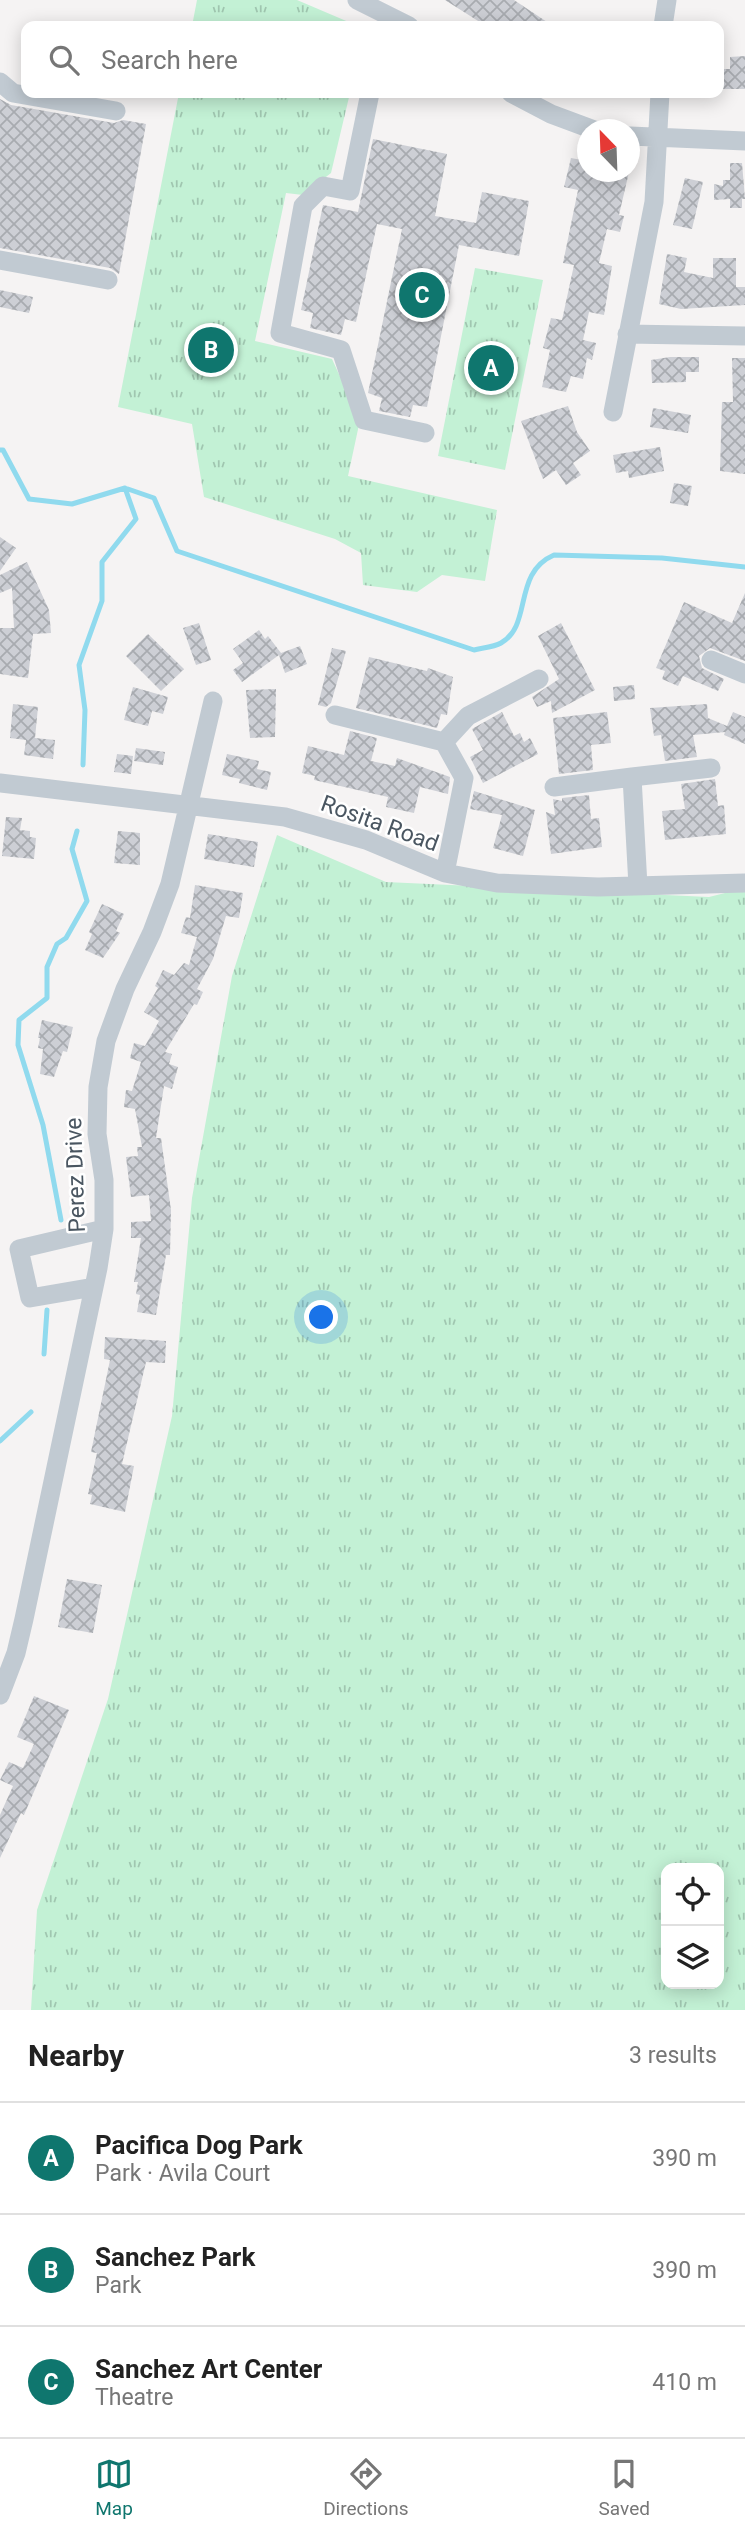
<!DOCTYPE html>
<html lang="en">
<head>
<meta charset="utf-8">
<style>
	:root { --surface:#fff; --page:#f2f2f2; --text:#222; --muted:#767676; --line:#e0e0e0; --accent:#0f766e }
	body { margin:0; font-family:Roboto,sans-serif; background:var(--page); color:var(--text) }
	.controls { position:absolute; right:21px; bottom:21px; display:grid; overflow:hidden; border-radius:14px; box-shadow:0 4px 18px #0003 }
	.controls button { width:63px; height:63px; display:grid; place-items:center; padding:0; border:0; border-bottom:2px solid var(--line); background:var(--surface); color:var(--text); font:35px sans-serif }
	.compass { position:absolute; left:577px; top:119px; width:63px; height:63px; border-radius:50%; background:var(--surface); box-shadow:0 4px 18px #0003; rotate:337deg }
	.you { position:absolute; left:322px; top:1318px; width:24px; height:24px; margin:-18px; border:5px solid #fff; border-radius:50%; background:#1a73e8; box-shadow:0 0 0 10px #1a73e833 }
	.badge { display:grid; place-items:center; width:46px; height:46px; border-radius:50%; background:var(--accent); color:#fff; font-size:23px; font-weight:700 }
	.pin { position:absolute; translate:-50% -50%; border:4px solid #fff; box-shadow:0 2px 7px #0006 }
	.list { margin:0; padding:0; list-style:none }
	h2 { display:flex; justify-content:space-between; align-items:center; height:91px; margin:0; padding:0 28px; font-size:30px }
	h2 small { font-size:23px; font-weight:400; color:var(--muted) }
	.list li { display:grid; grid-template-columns:46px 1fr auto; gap:21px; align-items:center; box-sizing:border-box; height:112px; padding:0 28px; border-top:2px solid var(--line) }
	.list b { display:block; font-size:26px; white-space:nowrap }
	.list p { margin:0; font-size:23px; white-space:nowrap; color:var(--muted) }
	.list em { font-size:23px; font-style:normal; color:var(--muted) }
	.icon { flex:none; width:38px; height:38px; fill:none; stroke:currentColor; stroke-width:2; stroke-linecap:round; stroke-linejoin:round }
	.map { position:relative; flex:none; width:745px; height:2010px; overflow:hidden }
	.search { position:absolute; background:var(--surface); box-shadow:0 4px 18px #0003; left:21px; right:21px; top:21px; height:77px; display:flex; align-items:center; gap:18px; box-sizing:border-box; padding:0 24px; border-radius:14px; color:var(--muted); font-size:26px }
	.sheet { height:427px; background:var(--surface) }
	nav { display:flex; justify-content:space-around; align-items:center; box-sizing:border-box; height:98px; border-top:2px solid var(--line); background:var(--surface); font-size:19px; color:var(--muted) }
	nav a { display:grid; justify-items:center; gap:4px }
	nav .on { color:var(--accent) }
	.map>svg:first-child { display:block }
</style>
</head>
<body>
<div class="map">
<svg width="745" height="2010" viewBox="0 0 745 2010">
	<defs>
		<pattern id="grass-tufts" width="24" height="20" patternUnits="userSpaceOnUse" patternTransform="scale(1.75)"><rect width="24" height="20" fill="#c3f1d5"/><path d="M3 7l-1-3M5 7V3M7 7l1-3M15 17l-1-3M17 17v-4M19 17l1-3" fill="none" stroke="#a0c6b0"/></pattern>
		<pattern id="building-cross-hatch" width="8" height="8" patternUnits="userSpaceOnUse" patternTransform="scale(1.75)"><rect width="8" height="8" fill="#cdcfd5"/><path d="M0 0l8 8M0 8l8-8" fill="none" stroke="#a8abb0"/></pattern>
	</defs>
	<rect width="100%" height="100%" fill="#f5f3f3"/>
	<path fill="url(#grass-tufts)" fill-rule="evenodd" d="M197,0h100l61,26h-166z
		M179,93h171l-19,80 -28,22 -17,-2 -31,148 77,18 28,61 -12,56 149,34 -12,71 -43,-6 -25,17 -54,-7 -2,-32 -26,-14 -131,-42 -12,-73 -74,-17z
		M475,268l68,12 -38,190 -67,-14z
		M277,835l109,47 323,15 36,-9v1122h-714l6,-100 71,-211 64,-283 20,-218 40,-222zM666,1868h53v116h-53z"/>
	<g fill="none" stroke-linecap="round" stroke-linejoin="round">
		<path stroke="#90daee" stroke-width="5" d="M0,450h3l26,49 43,5 53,-16
			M125,488l29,10 23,53 297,99c8,-2 20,-3 27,-7 32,-18 11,-70 53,-88l108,3 83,9
			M83,765l2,-55 -6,-45 23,-64v-39l34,-43 -11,-31
			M61,1220l-18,-95 -25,-80 1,-25 28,-22v-31l10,-23 9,-6 21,-37 -15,-52 5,-18
			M44,1354l3,-44
			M0,1441l31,-29"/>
	</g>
	<path fill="url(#building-cross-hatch)" d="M445,0h69l39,26h-45l-8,-5 -3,5h-11z
		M745,56v33h-26v-20h11v-12z
		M0,99l11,6 103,18 9,-3 23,4 -27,150 -9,-6 -110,-20z
		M373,139l74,15 -12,62 41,7 6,-31 47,9 -10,55 -60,-11 -32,162 -14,-2 -3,12 -31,-6 3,-13 -14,-5 34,-164 -25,-5 -21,98 -11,-3 -4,16 -31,-7 3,-15 -12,-3 22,-105 35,7z
		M571,158l16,3v11h42l-10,43 5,1 -4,16 -13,-3 -8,34 13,3 -8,49 -15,-3 -6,28 13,3 -4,17 -5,-2 -4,21 -12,-3 -5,16 -24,-5 8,-37 -7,-2 8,-30 11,2 12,-55 -11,-2 15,-73 -14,-3z
		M730,163h12l3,36h-3v9h-12v-9l-16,1v-16l9,2v-6h7z
		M685,178l18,4 -11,47 -19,-4z
		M667,254l20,4 -3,14 29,6v-20h23v29h9v18l-64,4 -22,-5z
		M0,290l33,7 -4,16 -29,-6z
		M670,357h29v15h-13v10l-34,1 -1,-23z
		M732,358h13v116l-25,-3 2,-69h11z
		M568,406l9,26 13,19 -17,12 8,12 -15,10 -10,-15 -13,9 -22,-58z
		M653,408l38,7 -3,18 -38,-6z
		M660,447l4,24 -35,7 -1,-7 -12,2 -3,-18z
		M674,483l18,3 -4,20 -18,-3z
		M0,537l16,11 -16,23z
		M27,562l22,48 2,23 -18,1 -5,44 -28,-4v-46h14l-2,-40 -12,5v-18z
		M745,593v68l-35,-13 -11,8 3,12 22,11 -6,12 -35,-15 -5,10 -16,-7 3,-8 -9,-3 28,-66 48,21z
		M199,623l12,37 -15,5 -13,-37z
		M561,623l34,67 -43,23 -1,-12 -14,6 -5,-10 27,-18 -21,-43z
		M259,630l6,9 3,-3 13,17 19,-7 7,18 -22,9 -6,-18 -37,27 -9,-12 10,-7 -10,-14z
		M148,634l36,35 -23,22 -35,-35z
		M332,648l14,3 -15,52 -5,4 -8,-2z
		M369,657l58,14 1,-3 25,9 -6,38 -6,-1 -4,14 -81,-20z
		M634,685l1,14 -21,2 -1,-14z
		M133,687l35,10 -5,17 -11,-3 -4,15 -24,-6z
		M276,689l-1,48 -25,1 -4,-48z
		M13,704l25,3 -3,31 20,2 -2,19 -29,-4 2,-15 -16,-2z
		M707,704l1,14 19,8 6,-14 12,5v27l-21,-9 1,-3 -32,3 4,22 -32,4 -4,-26 -7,1 -4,-28z
		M502,712l12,24 6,-3 4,9 6,-4 8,16 -55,29 -13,-26 13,-7 -11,-21z
		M607,712l4,31 -20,2 2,25 -34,4 -6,-56z
		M350,731l27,7 -6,23 24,5 2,-8 53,19 -2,17 -28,-7 -6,26 -28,-6 2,-10 -74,-17 1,-4 -13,-3 6,-27 36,9z
		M136,748l29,4 -2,13 -29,-4z
		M117,754l16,2 -2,18 -17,-2z
		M227,754l32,7 -2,8 14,3 -4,18 -28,-7 1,-4 -18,-4z
		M715,779l3,27 6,-1 2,29 -61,6 -3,-29 23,-2 -4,-25z
		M474,791l61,19 -12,46 -30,-8 9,-33 -32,-6z
		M589,795l2,24 8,-1 3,29 -51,7 -5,-42 9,3 -2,-16 9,2v-3z
		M6,817l16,1 -2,12 10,1v6l6,1 -2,21 -32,-3z
		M118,831l22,2v32l-26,-2z
		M208,834l50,8 -4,25 -50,-8z
		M195,885l48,8 -4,25 -13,-2 -13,43 -16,30 6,3 -6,13 -3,-1 -29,48 7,2 -3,10 9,3 -6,22 -8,-3 -8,52h5l10,72 -1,45h-4l-10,60 -19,-3 3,-17 -4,-1 2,-12h-4l7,-44h-10v-16l20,-1 -2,-26 -18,2 -5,-40 12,-1 -1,-9h5l-7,-38 -11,-2 2,-17 6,1 9,-29 -11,-4 4,-15 11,3 14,-25 -15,-9 14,-24 -3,-2 8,-16 11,5 10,-12 5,2 8,-28 -16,-4 5,-16 4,1z
		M102,904l22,10 -8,17 4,2 -17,25 -18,-8 7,-16 -3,-2z
		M42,1020l31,7 -6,25 -4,-1 -9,26 -14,-3 3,-25 -5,-1 2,-10h-2z
		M105,1337l61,4 -1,22 -19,-1 -24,102 12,2 -9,46 -35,-8 2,-9 -4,-1 9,-41 -6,-1 19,-92 -6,-1z
		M67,1579l35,6 -9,48 -35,-6z
		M34,1696l35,14 -45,105 -3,-2 -21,45v-43l13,-29 -13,-6 9,-18 14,6 11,-24 -17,-7z"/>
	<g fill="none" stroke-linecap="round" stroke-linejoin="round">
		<path stroke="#c1cad2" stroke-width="19" d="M357,0l52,26
			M663,26l4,-26
			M0,82l13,11 103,18
			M370,93l-20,98 -27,-5 -20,20 -23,127 61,17 23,70 61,13
			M511,93l40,21 43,16
			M630,136l115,5
			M0,260l108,20
			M627,334l118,2
			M613,412l41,-210 6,-109
			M711,660l34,14
			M335,715l109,27 20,36 -19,95
			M444,742l24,-26 71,-37
			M632,777l79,-9
			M0,783l285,34 81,23 79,33 52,10 101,4 147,-4
			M554,787l78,-10 6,109
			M94,1287l-64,11 -11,-49 85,-20
			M0,1695l16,-42 8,-34 74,-351 6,-39v-49l-7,-46 1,-47 8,-46 19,-52 27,-57 18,-48 43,-183"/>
	</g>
	<g text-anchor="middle" stroke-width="5" stroke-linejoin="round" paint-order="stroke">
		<g font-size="23" fill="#4a5661" stroke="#fff">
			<text transform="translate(380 823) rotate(20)" y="8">Rosita Road</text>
			<text transform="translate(75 1175) rotate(-92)" y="8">Perez Drive</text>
		</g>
	</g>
</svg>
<div class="controls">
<button><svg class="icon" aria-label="locate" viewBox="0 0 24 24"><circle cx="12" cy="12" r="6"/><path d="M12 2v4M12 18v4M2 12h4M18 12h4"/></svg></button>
<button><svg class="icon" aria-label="layers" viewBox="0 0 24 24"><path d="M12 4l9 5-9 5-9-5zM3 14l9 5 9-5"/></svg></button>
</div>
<svg class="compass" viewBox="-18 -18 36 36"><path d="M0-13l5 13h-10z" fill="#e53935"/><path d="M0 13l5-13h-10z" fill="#767676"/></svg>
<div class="you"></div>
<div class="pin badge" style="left:491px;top:368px">A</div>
<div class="pin badge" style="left:211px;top:350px">B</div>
<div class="pin badge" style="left:422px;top:295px">C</div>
<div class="search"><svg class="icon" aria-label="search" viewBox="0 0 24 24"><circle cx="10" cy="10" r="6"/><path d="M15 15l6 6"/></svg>Search here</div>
</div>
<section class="sheet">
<h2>Nearby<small>3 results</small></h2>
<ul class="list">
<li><span class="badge">A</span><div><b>Pacifica Dog Park</b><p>Park · Avila Court</p></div><em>390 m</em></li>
<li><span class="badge">B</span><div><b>Sanchez Park</b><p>Park</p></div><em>390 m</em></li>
<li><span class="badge">C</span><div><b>Sanchez Art Center</b><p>Theatre</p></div><em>410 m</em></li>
</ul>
</section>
<nav>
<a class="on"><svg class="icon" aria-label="map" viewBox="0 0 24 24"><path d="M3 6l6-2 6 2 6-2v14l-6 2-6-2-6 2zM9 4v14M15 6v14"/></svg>Map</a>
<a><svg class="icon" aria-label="directions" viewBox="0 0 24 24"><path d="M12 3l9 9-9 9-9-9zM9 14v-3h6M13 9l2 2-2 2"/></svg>Directions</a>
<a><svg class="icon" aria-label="saved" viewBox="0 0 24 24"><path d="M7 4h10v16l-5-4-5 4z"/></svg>Saved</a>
</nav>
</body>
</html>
